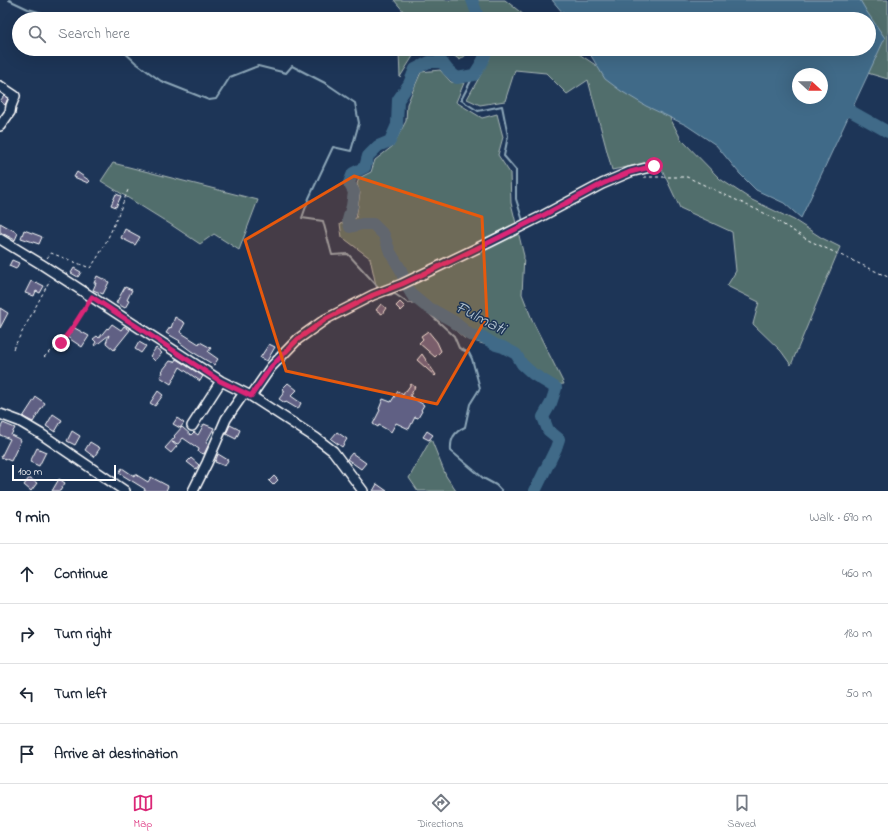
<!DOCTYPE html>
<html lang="en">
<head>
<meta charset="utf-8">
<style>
	:root { --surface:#fff; --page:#f6f6f7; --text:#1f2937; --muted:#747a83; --line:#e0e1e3; --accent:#db2777 }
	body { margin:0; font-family:"Indie Flower",sans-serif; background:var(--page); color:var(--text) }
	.compass { position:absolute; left:792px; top:68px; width:36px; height:36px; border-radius:50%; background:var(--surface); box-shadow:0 4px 16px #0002; rotate:111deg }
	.scale { position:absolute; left:12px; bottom:10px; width:104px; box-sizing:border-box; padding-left:4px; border:2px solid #fff; border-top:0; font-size:11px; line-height:14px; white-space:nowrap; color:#fff; -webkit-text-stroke:3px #1d3557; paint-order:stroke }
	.stop { position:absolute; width:12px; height:12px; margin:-9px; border:3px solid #db2777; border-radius:50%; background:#fff }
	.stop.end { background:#db2777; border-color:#fff; box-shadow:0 1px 4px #0008 }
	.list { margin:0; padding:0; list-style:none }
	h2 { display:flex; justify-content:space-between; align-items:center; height:52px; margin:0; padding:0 16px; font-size:17px }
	h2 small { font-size:13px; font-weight:400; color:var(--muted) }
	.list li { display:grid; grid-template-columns:26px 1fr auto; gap:12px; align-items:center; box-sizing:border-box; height:60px; padding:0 16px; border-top:1px solid var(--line) }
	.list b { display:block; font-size:15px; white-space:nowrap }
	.list em { font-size:13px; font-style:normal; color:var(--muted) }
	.icon { flex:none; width:22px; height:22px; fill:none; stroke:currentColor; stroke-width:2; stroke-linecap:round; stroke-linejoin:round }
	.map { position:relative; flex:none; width:888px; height:491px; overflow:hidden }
	.search { position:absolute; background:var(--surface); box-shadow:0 4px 16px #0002; left:12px; right:12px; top:12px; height:44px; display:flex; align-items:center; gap:10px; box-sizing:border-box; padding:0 14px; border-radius:22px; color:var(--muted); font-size:15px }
	.sheet { height:292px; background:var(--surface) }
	nav { display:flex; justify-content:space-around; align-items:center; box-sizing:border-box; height:56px; border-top:1px solid var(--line); background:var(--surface); font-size:11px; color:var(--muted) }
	nav a { display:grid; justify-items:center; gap:2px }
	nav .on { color:var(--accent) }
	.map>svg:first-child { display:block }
</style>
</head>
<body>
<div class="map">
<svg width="888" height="491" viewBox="0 0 888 491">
	<rect width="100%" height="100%" fill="#1d3557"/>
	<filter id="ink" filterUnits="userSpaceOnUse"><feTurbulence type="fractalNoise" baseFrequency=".025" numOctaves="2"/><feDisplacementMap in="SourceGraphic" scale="8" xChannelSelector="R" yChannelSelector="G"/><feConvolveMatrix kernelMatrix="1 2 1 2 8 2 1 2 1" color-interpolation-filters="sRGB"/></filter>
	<g filter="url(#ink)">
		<path fill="#516e6c" stroke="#a8b6b6" d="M394,0h111l24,19h-119z
			M755,0h133v79l-24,-7 5,-23v-30z
			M401,49h72l-13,11 -14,-10 -31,3 -15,24 -1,-24z
			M492,49h82l5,5 42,28 47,32 13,25 39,40 32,21 42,20 28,18 18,9 -49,118 -10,-14 -28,-27 6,-22 -32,-16 9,-15 -4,-39 -52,-24 -22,-47 -46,9 -24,-90 -21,14 -21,-21 -31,-3 -10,31 -25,4 -13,-6 22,-39z
			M440,70l11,12 13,1 -8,19 26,16 15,-4 6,23 -5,18 12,18 1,30 13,53 -2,38 11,28 31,62 -13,1 -18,-11 -11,-10 -6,-10 -52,-16 -51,-46 -4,-10 -32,8 -7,-32 -28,-21 -2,-13 16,-6 4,-25 -3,-9 2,-6 12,-6 4,-12 18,-14 13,-25 1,-17 14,-32z
			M113,163l145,37 -19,50 -25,-16 -14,10 -30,-20 -69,-43z
			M431,439l15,37 10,15h-38l-9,-13z"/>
		<path fill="#406b88" stroke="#8ca6b8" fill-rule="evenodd" d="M552,0h308l7,12 18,26 -84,180 -17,-15 -28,-13 -16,-16 -24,-29 -30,-20 -40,-19 -25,-15 -16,-12 -18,-30h282v-30h-301zM798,74h24v24h-24z"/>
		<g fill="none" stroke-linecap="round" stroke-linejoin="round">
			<path stroke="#8ca6b8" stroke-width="2" d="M9,0l19,9 18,5 9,5
				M121,49l15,14 25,18 48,19 7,-1 14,-22 28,-11 28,7 6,-7 35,18 28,19 4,20 -8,28 -18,-4 -24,51 -7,20 21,3 9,34 16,-1 32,35
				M474,75l-13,25 17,11 24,-5 6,30 -4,20 12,14v29l7,22
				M385,293l3,2 7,-1 13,9 13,-1 9,12 24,22 5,12 10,5 3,6 8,29 -10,16 -5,23c-11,5 -15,12 -14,24l32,27 13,7 6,6"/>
			<path stroke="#406b88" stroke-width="12" d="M472,0l7,19
				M486,49c0,10 -7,18 -12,26l-17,3 -9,-8 -6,-8h-13l-14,7 -6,15 -11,16 -1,25 -7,16 -12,5 -10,10 -3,11 -12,6 -4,10 5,9 -2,14 -4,14 2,7 12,-3h11l11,11 6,17 11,18 4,13 7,12 12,10 29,16 17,14 13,2 13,8 7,2 13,7 6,10 11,10 23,14 -5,15 -8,14 5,13 11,9 -3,9 -21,43
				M822,95l66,37"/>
		</g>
		<path fill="#606184" stroke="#fff" d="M4,96l4,2 -3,7 -5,-4z
			M77,172l13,9 -2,2 -14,-6z
			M116,194l5,2 -5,11 -5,-2z
			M0,223l18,10 -3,7 -15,-8z
			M125,229l15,8 -5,8 -14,-7z
			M24,230l16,6 2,1 -3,7 -18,-6z
			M12,260l7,3 -3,6 -7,-3z
			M74,268l7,4 -3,5 -7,-4z
			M97,276l12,6 -6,12 -10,-4 3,-7h-2z
			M31,281l4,2 1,-1 8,4 -4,7 -4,-2 -2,5 -9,-3z
			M125,287l7,3 -5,10 2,1 -4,7 -9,-5z
			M400,302l5,5 -4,4 -5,-5z
			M381,304l5,4 -4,6 -6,-4z
			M0,308l8,5 -8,15z
			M175,317l10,6 -5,9 19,12 1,-2 11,6 -3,4 10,7 -4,6 -23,-14 -12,-9 1,-1 -14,-8 4,-6 1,1z
			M112,324l9,6 3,-4 6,4 -16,20 -8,-7 3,-8 -14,11 -1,-1 2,-3 -3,-3 4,-3 2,2 8,-10 1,1z
			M73,327l16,9 -7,11 -15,-10z
			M428,331l9,11 4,9 -6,6 -16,-14 4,-4 -2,-3z
			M139,342l7,4 -5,7 -6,-4z
			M269,344l6,3 -8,14 -7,-3z
			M156,348l6,5 -7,8 -5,-5z
			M422,354l14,21 -1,1 -18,-16z
			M176,359l27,17 -3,5 -20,-14 -9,17 -11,-7 3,-5 -1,-1 8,-10 4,1z
			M288,383l9,7 -6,6 10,7 -3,6 -12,-7 -1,1 -6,-4 6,-8 -3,-2z
			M411,384l4,3 -5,9 14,9 -3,5 1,1 -4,7 -3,-1 -6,12 -13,-6 -5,9 -12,-7 -1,2 -5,-3 7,-14 -1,-1 4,-10 8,3 7,-11 5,4 2,-4h1z
			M158,391l5,4 -8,11 -5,-3z
			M36,397l9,6 -12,19 -10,-5z
			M53,414l9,6 -7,12 -9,-6z
			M177,418l7,5 -4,5 -7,-4z
			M3,423l12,5 -4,7 10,5 -10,21 -10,-4 9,-18 -10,-4v-6z
			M204,424l10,4 -8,15 3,1 -5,10 -6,-2 1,-3 -16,-11 -5,6 -6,-2 5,4 -6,7 -6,-5 10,-11 -1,-1 8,-9 9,8 3,-3 4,3z
			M230,425l10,5 -4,9 -10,-5z
			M72,431l8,5 -5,9 -8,-4z
			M427,431l6,4 -4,5 -6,-3z
			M337,432l10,7 -5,8 -11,-8z
			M90,442l10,6 -6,9 -9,-7z
			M37,448l9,4 -7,14 -9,-4z
			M352,453l14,10 -5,6 -14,-10z
			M218,454l10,6 -3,6 -10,-4z
			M191,458l8,7 -3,4 -9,-7z
			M122,468l12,8 1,-2 13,8 3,-5 17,9 -2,5h-22l1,-2 -26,-16z
			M274,476l4,4 -5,5 -4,-4z
			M29,478l8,5 -6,8 -7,-6z
			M59,479l6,4 -5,8h-8z
			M377,484l10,7h-14z"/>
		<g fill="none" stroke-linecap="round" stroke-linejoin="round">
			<g stroke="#fff" stroke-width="12">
				<path id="minor" d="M0,86l15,10 -4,10 -1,6 -10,14
					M0,239l41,25 180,117 30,15 65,42 17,13 30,40
					M251,396l20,-29 27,-28 28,-20 47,-24 29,-11 88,-42 52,-26 60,-32 28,-12 24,-6
					M0,414l19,7 22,13 84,57
					M192,426l29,-45
					M193,491l14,-28 19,-44 18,-26"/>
			</g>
			<path stroke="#fff" stroke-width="1" stroke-dasharray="3 3" stroke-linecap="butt" d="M644,177h43l79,37 42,26 80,37
				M47,258l4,-5 39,15c16,-20 28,-53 38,-78
				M13,349l37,-69
				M44,357l17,-14 12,-16 14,-23"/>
			<use href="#minor" stroke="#1d3557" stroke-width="9"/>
		</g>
	</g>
	<g fill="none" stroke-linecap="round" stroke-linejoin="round" filter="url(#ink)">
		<path stroke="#db2777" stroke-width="5" d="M61,343l12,-16 19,-30 128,84 31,15 20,-29 27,-28 28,-20 47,-24 29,-11 32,-15 56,-27 52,-26 60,-32 28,-12 24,-6"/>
	</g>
	<path fill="#e8590c" fill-opacity="0.2" stroke="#e8590c" stroke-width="3" stroke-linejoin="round" d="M354,176l128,41 5,100 -50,87 -151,-33 -41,-131z"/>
	<g text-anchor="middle" stroke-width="3" stroke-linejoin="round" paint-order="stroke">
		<g font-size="17" font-style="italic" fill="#b3c4cf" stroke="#1d3557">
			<text transform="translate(481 317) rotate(27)" y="6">Fulmati</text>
		</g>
	</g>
</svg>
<svg class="compass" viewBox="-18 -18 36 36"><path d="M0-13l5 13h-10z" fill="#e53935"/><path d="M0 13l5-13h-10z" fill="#747a83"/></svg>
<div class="scale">100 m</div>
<div class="stop" style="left:654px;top:166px"></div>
<div class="stop end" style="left:61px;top:343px"></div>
<div class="search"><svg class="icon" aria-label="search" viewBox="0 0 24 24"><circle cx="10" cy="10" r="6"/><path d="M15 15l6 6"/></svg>Search here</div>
</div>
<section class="sheet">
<h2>9 min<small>Walk · 690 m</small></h2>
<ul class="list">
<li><svg class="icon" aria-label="ahead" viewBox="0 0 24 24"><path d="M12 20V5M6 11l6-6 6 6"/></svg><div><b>Continue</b></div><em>460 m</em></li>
<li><svg class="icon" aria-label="right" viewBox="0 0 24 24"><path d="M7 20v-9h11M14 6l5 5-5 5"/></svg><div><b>Turn right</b></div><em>180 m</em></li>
<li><svg class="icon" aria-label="left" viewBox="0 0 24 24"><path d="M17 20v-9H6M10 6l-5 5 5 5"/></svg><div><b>Turn left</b></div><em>50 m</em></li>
<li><svg class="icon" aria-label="arrive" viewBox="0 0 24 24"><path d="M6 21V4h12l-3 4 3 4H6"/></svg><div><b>Arrive at destination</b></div></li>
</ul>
</section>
<nav>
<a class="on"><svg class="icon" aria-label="map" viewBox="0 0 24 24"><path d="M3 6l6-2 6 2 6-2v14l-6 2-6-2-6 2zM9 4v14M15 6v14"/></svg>Map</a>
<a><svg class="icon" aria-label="directions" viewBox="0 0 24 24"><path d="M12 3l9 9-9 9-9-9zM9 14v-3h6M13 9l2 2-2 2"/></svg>Directions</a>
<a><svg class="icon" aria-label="saved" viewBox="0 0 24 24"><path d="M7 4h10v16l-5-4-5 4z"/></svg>Saved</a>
</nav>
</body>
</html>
